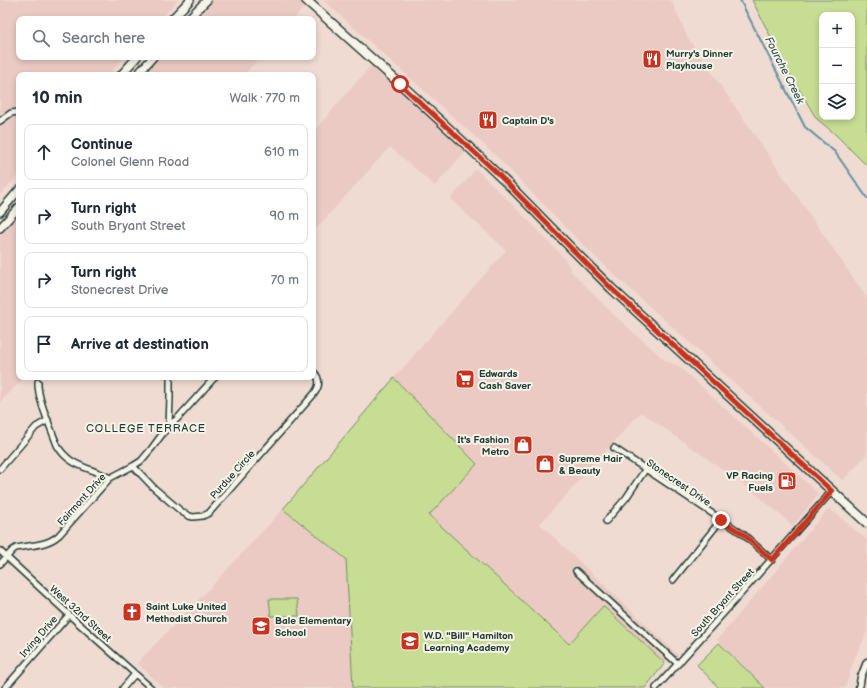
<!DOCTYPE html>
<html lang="en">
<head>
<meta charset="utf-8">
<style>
	:root { --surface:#fff; --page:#f2f2f3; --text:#1f2937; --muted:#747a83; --line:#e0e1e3 }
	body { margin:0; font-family:"Balsamiq Sans",sans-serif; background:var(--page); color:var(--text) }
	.controls { position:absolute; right:12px; top:12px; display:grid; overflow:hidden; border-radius:8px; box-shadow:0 2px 6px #0003 }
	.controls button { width:36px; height:36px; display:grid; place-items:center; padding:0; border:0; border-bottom:1px solid var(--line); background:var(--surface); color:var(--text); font:20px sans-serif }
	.stop { position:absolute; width:12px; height:12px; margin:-9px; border:3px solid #c8321e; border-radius:50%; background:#fff }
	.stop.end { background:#c8321e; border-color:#fff; box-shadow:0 1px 4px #0008 }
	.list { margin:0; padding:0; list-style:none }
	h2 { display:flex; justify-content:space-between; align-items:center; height:52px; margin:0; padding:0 16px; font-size:17px }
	h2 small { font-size:13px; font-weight:400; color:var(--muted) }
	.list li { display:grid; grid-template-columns:26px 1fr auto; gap:12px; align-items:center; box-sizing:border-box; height:56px; margin:0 8px 8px; padding:0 8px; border:1px solid var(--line); border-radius:8px }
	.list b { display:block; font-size:15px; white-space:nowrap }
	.list p { margin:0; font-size:13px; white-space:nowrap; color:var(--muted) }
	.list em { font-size:13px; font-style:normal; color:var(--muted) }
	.icon { flex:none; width:22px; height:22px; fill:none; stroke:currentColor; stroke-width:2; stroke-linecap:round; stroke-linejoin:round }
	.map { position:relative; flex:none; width:867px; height:688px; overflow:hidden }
	.search { position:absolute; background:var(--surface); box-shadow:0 2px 6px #0003; left:16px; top:16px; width:300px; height:44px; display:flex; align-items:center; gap:10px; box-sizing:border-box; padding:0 14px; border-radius:8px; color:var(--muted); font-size:15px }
	.panel { position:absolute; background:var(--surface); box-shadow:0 2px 6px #0003; left:16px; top:72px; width:300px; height:308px; border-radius:8px }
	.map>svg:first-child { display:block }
</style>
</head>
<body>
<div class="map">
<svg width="867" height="688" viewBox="0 0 867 688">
	<rect width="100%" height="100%" fill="#f0dbd3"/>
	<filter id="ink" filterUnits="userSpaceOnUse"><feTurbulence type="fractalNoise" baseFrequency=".025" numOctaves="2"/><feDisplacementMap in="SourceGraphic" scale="8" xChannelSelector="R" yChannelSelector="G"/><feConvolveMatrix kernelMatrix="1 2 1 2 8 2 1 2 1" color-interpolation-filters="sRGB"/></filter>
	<g filter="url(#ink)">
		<path fill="#ebcac4" d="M0,0h178l-18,19h-141v38h106l-17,18h-89v99l-19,21z
			M207,0h99l2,2 -14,17h-105z
			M323,0h348l17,38 179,260v156l-24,27 -224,-202 -39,-37 -86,-88 -41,-37 -5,-4 -20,-19z
			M153,57h107l-16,18h-107z
			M375,61l94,86 -34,39 -45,-39 -77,85v-100z
			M476,169l55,54 34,36 7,13 41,42 53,47 13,5 140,128 -26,32 -44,-38 -108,-76 -101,112 138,131 -13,8 -62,-57 -34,38 -141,-129 49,-51 -83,-86 112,-128 -56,-51z
			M19,207v170h6l-25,25v-174z
			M829,508l38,32v93l-12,24 -10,31h-80l-48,-48z
			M283,509l63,50 130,129h-312l-27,-25 72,-74z"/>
		<path fill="#c6dd93" stroke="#728d64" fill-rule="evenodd" d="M752,0h115v166l-31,-31 -20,-17 -30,-51zM822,15h30v102h-30z
			M394,378l83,86 -48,51 140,129 34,-38 62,57 -20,25h-292l-7,-129 -63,-50z
			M269,599h28l2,17h-28z
			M719,643l46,45h-46l-22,-23z"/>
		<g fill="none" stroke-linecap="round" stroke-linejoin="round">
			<path stroke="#6190a2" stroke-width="2" d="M740,0l65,127 30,25 32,46"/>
			<g stroke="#1f3d34" stroke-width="8">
				<path id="minor" d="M0,121l11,-8 8,-1
					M38,382c-1,16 13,46 19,63 12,22 33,22 53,33
					M169,425l1,-27v-21
					M614,448l129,86 29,26
					M133,466l21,22 28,24 7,4 4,1 10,-1 6,-3 105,-119c6,-8 7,-15 -1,-23
					M0,469l36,-42 12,-7
					M606,521l20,-23 19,-28
					M0,551l77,71 74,66
					M0,564l13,-14 3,-2c15,-3 31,-2 43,-13l51,-57 23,-12 8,-5 11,-13 17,-23 8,-6 38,-42
					M576,571l102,93
					M673,580l48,-60
					M5,688l64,-73
					M123,688l12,-14
					M656,688l81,-90 95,-107"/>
			</g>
			<g stroke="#1f3d34" stroke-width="9">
				<path id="tertiary" d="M859,688l2,-11 6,-15"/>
			</g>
			<g stroke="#1f3d34" stroke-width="10">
				<path id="secondary" d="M172,19l18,-19
					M188,19l19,-19
					M121,75l16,-18
					M137,75l16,-18
					M0,212l19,-22
					M0,228l19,-21"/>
			</g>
			<g stroke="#1f3d34" stroke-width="11">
				<path id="primary" d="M306,0l102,91 66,61 37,35 62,63 38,38 256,235"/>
			</g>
			<use href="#minor" stroke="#f7f3e8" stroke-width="5"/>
			<use href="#tertiary" stroke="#f7f3e8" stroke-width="6"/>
			<use href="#secondary" stroke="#f7f3e8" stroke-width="7"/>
			<use href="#primary" stroke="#f7f3e8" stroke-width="8"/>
		</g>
	</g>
	<g fill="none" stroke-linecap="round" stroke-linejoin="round" filter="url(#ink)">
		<path stroke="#c8321e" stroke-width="5" d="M400,84l96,88 77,78 38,38 221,203 -60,69 -29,-26 -22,-14"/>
	</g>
	<defs>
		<g id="restaurant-square" transform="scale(1)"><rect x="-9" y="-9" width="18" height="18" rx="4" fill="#c8321e" stroke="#f7f3e8"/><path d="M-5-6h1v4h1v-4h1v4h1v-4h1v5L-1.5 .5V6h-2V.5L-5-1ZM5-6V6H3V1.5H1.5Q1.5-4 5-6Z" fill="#fff"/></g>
		<g id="supermarket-square" transform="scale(1)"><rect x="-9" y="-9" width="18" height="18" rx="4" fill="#c8321e" stroke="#f7f3e8"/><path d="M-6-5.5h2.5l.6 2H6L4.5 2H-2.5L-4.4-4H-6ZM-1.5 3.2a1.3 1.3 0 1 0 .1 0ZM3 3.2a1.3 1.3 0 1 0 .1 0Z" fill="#fff"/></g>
		<g id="shop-square" transform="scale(1)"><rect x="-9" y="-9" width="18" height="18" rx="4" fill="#c8321e" stroke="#f7f3e8"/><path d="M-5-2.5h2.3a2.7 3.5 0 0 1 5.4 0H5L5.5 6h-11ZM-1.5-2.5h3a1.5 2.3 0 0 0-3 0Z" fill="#fff"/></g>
		<g id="fuel-square" transform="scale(1)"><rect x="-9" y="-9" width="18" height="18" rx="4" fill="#c8321e" stroke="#f7f3e8"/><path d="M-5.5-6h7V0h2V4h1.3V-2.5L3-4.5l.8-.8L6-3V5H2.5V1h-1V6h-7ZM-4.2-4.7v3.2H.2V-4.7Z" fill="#fff"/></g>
		<g id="church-square" transform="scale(1)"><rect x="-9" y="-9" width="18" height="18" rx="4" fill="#c8321e" stroke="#f7f3e8"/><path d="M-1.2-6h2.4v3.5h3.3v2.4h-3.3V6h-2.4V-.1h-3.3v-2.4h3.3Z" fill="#fff"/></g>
		<g id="school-square" transform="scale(1)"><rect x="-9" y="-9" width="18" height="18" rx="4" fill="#c8321e" stroke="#f7f3e8"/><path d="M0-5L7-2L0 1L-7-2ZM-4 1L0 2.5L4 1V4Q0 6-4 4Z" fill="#fff"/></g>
	</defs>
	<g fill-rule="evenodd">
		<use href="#restaurant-square" x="652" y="59"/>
		<use href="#restaurant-square" x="488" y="120"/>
		<use href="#supermarket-square" x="465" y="379"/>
		<use href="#shop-square" x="523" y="445"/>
		<use href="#shop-square" x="545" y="464"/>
		<use href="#fuel-square" x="787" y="481"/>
		<use href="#church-square" x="132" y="612"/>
		<use href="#school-square" x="261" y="626"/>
		<use href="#school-square" x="410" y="641"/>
	</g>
	<g text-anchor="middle" stroke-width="4" stroke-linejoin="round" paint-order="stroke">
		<g font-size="10" font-weight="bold" fill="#1f3d34" stroke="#f7f3e8" text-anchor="start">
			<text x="666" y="57">Murry's Dinner<tspan x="666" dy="12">Playhouse</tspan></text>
			<text x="502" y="124">Captain D's</text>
			<text x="479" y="377">Edwards<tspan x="479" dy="12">Cash Saver</tspan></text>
			<text x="509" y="443" text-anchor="end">It's Fashion<tspan x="509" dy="12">Metro</tspan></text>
			<text x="559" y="462">Supreme Hair<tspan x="559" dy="12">&amp; Beauty</tspan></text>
			<text x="773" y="479" text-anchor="end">VP Racing<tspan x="773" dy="12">Fuels</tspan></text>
			<text x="146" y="610">Saint Luke United<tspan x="146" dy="12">Methodist Church</tspan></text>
			<text x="275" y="624">Bale Elementary<tspan x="275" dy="12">School</tspan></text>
			<text x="424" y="639">W.D. "Bill" Hamilton<tspan x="424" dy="12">Learning Academy</tspan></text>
		</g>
		<g font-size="10" fill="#1f3d34" stroke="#f7f3e8">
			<text transform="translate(232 474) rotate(-48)" y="4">Purdue Circle</text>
			<text transform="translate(679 482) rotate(34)" y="4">Stonecrest Drive</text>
			<text transform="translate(81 499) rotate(-48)" y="4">Fairmont Drive</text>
			<text transform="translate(722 602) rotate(-48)" y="4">South Bryant Street</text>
			<text transform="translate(81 613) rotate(42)" y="4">West 32nd Street</text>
			<text transform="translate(38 636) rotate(-49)" y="4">Irving Drive</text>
		</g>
		<g font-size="11" font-style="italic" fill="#355959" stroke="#f7f3e8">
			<text transform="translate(785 70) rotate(63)" y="4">Fourche Creek</text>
		</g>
		<g font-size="11" letter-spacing="1" fill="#1f3d34" stroke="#f7f3e8">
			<text x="146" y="432">COLLEGE TERRACE</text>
		</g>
	</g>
</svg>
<div class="controls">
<button>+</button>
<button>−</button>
<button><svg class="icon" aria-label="layers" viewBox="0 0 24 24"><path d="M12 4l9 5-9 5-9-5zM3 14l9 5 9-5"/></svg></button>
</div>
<div class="stop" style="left:400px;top:84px"></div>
<div class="stop end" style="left:721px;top:520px"></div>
<div class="search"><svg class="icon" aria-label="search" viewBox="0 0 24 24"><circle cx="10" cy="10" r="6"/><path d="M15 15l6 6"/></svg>Search here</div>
<section class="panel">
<h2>10 min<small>Walk · 770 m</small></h2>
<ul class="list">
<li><svg class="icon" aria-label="ahead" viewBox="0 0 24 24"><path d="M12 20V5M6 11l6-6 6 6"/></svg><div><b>Continue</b><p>Colonel Glenn Road</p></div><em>610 m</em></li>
<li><svg class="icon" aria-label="right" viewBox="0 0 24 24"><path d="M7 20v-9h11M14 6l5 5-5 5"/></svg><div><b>Turn right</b><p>South Bryant Street</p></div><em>90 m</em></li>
<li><svg class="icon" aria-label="right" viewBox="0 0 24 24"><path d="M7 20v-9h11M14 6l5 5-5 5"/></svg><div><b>Turn right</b><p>Stonecrest Drive</p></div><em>70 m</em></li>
<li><svg class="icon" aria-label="arrive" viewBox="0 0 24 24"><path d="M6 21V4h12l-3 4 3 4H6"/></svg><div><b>Arrive at destination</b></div></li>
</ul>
</section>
</div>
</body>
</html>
